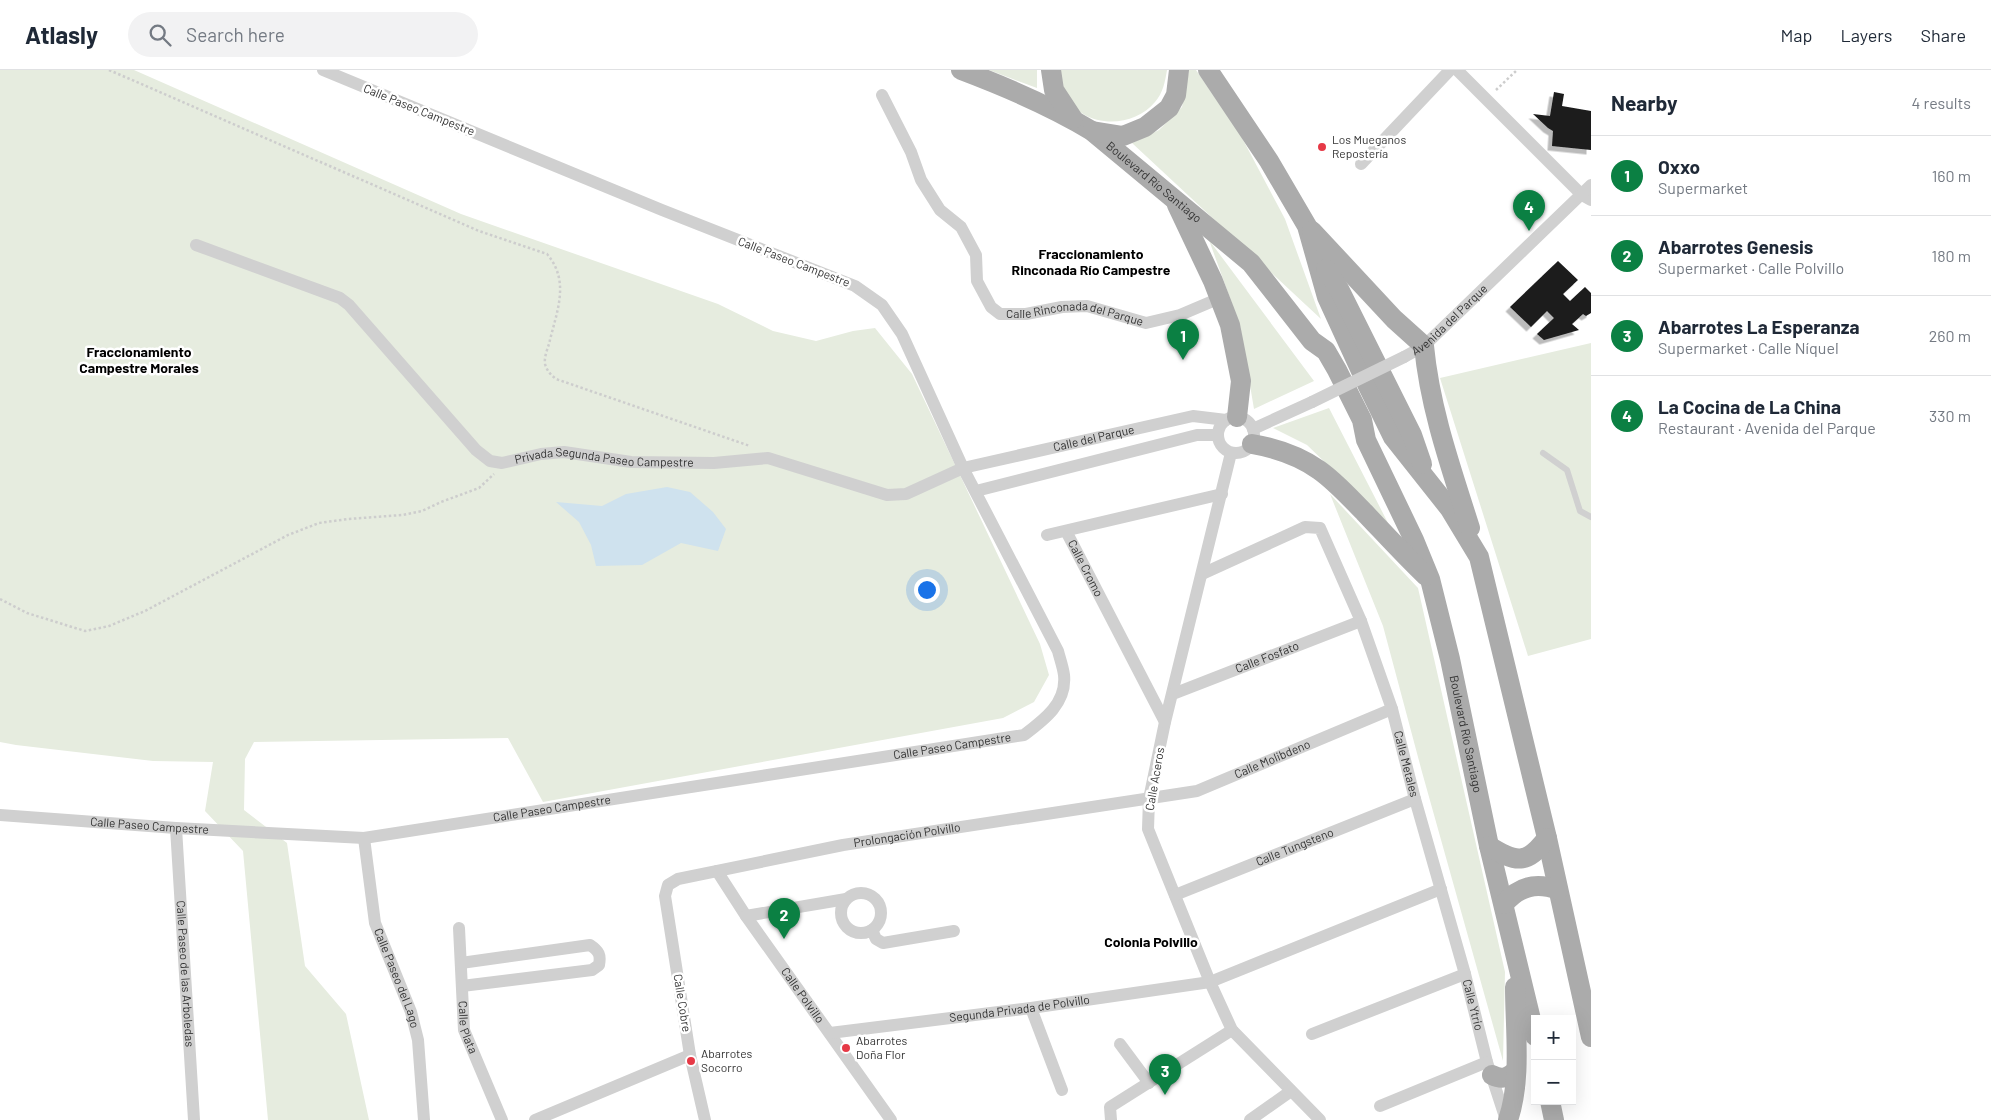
<!DOCTYPE html>
<html lang="en">
<head>
<meta charset="utf-8">
<style>
	:root { --surface:#fff; --page:#f2f2f3; --text:#1f2937; --muted:#747a83; --line:#e0e1e3; --accent:#0b8043 }
	body { margin:0; font-family:Barlow,sans-serif; background:var(--page); color:var(--text) }
	.controls { position:absolute; right:15px; bottom:15px; display:grid; overflow:hidden; border-radius:0px; box-shadow:0 5px 20px #0002 }
	.controls button { width:45px; height:45px; display:grid; place-items:center; padding:0; border:0; border-bottom:1px solid var(--line); background:var(--surface); color:var(--text); font:25px sans-serif }
	.you { position:absolute; left:926px; top:519px; width:18px; height:18px; margin:-12px; border:4px solid #fff; border-radius:50%; background:#1a73e8; box-shadow:0 0 0 8px #1a73e833 }
	.badge { display:grid; place-items:center; width:32px; height:32px; border-radius:50%; background:var(--accent); color:#fff; font-size:16px; font-weight:700 }
	.pin { position:absolute; translate:-50% -41px; filter:drop-shadow(0 1px 2px #0008) }
	.pin::after { content:''; position:absolute; top:26px; width:18px; height:15px; background:inherit; clip-path:polygon(0 0,100% 0,50% 100%) }
	.list { margin:0; padding:0; list-style:none }
	h2 { display:flex; justify-content:space-between; align-items:center; height:65px; margin:0; padding:0 20px; font-size:21px }
	h2 small { font-size:16px; font-weight:400; color:var(--muted) }
	.list li { display:grid; grid-template-columns:32px 1fr auto; gap:15px; align-items:center; box-sizing:border-box; height:80px; padding:0 20px; border-top:1px solid var(--line) }
	.list b { display:block; font-size:19px; white-space:nowrap }
	.list p { margin:0; font-size:16px; white-space:nowrap; color:var(--muted) }
	.list em { font-size:16px; font-style:normal; color:var(--muted) }
	.icon { flex:none; width:28px; height:28px; fill:none; stroke:currentColor; stroke-width:2; stroke-linecap:round; stroke-linejoin:round }
	.map { position:relative; flex:none; width:1591px; height:1050px; overflow:hidden }
	header { display:flex; align-items:center; gap:30px; box-sizing:border-box; height:70px; padding:0 25px; background:var(--surface); border-bottom:1px solid var(--line) }
	header strong { font-size:24px }
	nav { display:flex; gap:28px; margin-inline-start:auto; font-size:18px }
	.search { width:350px; height:45px; background:var(--page); display:flex; align-items:center; gap:12px; box-sizing:border-box; padding:0 18px; border-radius:28px; color:var(--muted); font-size:19px }
	main { display:flex }
	aside { flex:1; background:var(--surface) }
	.map>svg:first-child { display:block }
</style>
</head>
<body>
<header>
<strong>Atlasly</strong>
<div class="search"><svg class="icon" aria-label="search" viewBox="0 0 24 24"><circle cx="10" cy="10" r="6"/><path d="M15 15l6 6"/></svg>Search here</div>
<nav><a>Map</a><a>Layers</a><a>Share</a></nav>
</header>
<main>
<div class="map">
<svg width="1591" height="1050" viewBox="0 0 1591 1050">
	<defs>
		<filter id="shadow"><feDropShadow dx="-4.5" dy="4.5" stdDeviation="0" flood-color="#0004"/></filter>
	</defs>
	<rect width="100%" height="100%" fill="#fff"/>
	<path fill="#e6ecdf" d="M0,0h134l327,144 257,90 55,27 43,10 37,-10 22,-3 37,46 128,270 9,31 -15,27 -31,16 -460,84 -35,-64 -254,4 -9,17 -1,51 43,33 18,123 41,48 23,106h-101l-25,-269 -38,-40 8,-49 -60,-1 -137,-16 -16,-3z
		M989,0h48v18z
		M1059,0h108c-2,12 -4,23 -12,32 -23,28 -75,27 -91,-10 -3,-6 -4,-15 -5,-22z
		M1189,0h7l45,66 44,83 36,100 -189,-176 27,-13 23,-23z
		M1209,170l105,141 -60,28 -14,-83z
		M1591,273v296l-63,17 -88,-278z
		M1329,338l59,115 -81,-78 -34,-17z
		M1330,424l88,94 87,384 -2,89 -81,-289 -39,-146z"/>
	<path fill="#cfe2ee" d="M667,417l23,5 23,20 13,17 -8,22 -37,-8 -39,22 -46,1 -5,-21 -12,-23 -23,-20 46,4 24,-12z"/>
	<path fill="#1a1a1a" filter="url(#shadow)" d="M1554,22l10,2 -2,12 29,5v39l-39,-4 1,-15 -5,-3 -15,-14 17,2z
		M1558,191l20,19 -15,14 7,7 15,-14 6,6v20l-5,3 -3,-2 -11,10 7,6 -35,10 -7,-6 17,-16 -7,-7 -16,16 -21,-20z"/>
	<g fill="none" stroke-linecap="round" stroke-linejoin="round">
		<path stroke="#cdcdcd" stroke-width="2.5" stroke-dasharray="2.5 2.5" stroke-linecap="butt" d="M109,0l370,161 68,23c24,28 9,59 2,90 -2,6 -5,14 -4,20 2,7 6,11 11,15l194,67
			M1496,20l21,-20
			M0,529l27,14 58,18 24,-5 36,-15 143,-76 31,-12 29,-4 54,-4 20,-4 19,-9 38,-14 15,-14"/>
		<path stroke="#d0d0d0" stroke-width="6" d="M1543,383l24,17 13,41 11,6"/>
		<g stroke="#d0d0d0" stroke-width="12">
			<path d="M1457,0l125,125 9,5"/>
			<path id="s1" d="M882,25l29,57 10,28 19,30 21,17 15,28 1,26 14,26 9,7h26l36,-7 25,-1 59,17 34,-8 40,-17"/>
			<path d="M1361,94l89,-94"/>
			<path id="s2" d="M196,175l144,53 9,7 127,145 14,11 12,2 39,-9 23,-2 67,10 83,1 54,-5 119,37 19,-1 57,-26 230,-52 33,4"/>
			<path id="s3" d="M1404,287l20,-11 167,-161"/>
			<circle cx="1236" cy="365" r="18"/>
			<path d="M1253,359l59,-27"/>
			<path d="M1231,383l-66,269 -16,77 -1,30 62,153 22,48 88,90"/>
			<path d="M976,421l221,-56h21"/>
			<path id="s4" d="M1066,461l99,191"/>
			<path d="M1047,465l175,-41"/>
			<path id="s5" d="M1202,504l103,-47 15,1 41,93 31,88 23,90 50,175 22,88 19,58"/>
			<path id="s6" d="M1173,624l188,-73"/>
			<path id="s7" d="M0,745l176,13 188,10 660,-103c20,-15 43,-32 40,-60 -1,-8 -4,-16 -6,-24l-95,-183 -61,-134 -20,-29 -27,-19 -193,-76 -339,-140"/>
			<path id="s8" d="M176,758l18,292"/>
			<path id="s9" d="M364,768l11,85 36,89 7,28 6,80"/>
			<path id="s10" d="M717,801l29,45 145,204"/>
			<circle cx="861" cy="843" r="20"/>
			<path id="s11" d="M1175,825l240,-96"/>
			<path d="M746,846l100,-17"/>
			<path id="s12" d="M459,858l5,102 38,90"/>
			<path d="M872,860l4,9 7,4 71,-12"/>
			<path d="M461,893l129,-18c9,6 11,10 9,20l-7,5 -130,16"/>
			<path d="M1031,938l31,82"/>
			<path id="s13" d="M830,963l201,-25 179,-26 231,-93"/>
			<path d="M1312,964l153,-60"/>
			<path d="M1120,974l29,39"/>
			<path d="M1380,1036l107,-44"/>
			<path d="M535,1050l155,-65"/>
			<path id="s14" d="M705,1050l-15,-65 -25,-159 3,-11 10,-6 165,-34 354,-54 195,-82"/>
			<path d="M1111,1050l-1,-13 122,-77"/>
			<path d="M1250,1050l41,-29"/>
		</g>
		<g stroke="#ababab" stroke-width="20">
			<path id="s15" d="M961,0c45,17 90,36 131,61l159,132 61,78 14,10 11,19 25,50 4,20 48,100 16,39 20,80 39,187 46,190"/>
			<path d="M1051,0l3,20 19,29"/>
			<path d="M1208,0l61,91 38,65 20,71 40,87 26,53 57,72 29,48 68,281 44,199"/>
			<path d="M1092,61l31,5 22,-9 24,-19 7,-13 3,-25"/>
			<path d="M1177,135l36,76 17,44 11,56 -4,36"/>
			<path d="M1312,161l82,88 30,27c6,63 27,122 46,182"/>
			<path d="M1326,199l13,20 73,146 10,29"/>
			<path d="M1252,374c23,4 47,12 67,26 17,12 31,28 45,42 21,22 41,44 62,64"/>
			<path d="M1489,776c27,17 38,19 58,-8"/>
			<path d="M1504,834c15,-18 33,-22 54,-14"/>
			<path d="M1492,1005c10,5 15,3 24,-4"/>
			<path d="M1550,1031l4,19"/>
			<path d="M1508,1050c14,-41 7,-90 7,-133"/>
		</g>
		<path stroke="#d0d0d0" stroke-width="12" d="M1312,332l92,-45"/>
	</g>
	<g fill="#e63946" stroke="#fff" stroke-width="2">
		<circle cx="1322" cy="77" r="5"/>
		<circle cx="846" cy="978" r="5"/>
		<circle cx="691" cy="991" r="5"/>
	</g>
	<g text-anchor="middle" stroke-width="5" stroke-linejoin="round" paint-order="stroke">
		<g font-size="12" fill="#333" stroke="#fff">
			<text transform="translate(419 40) rotate(22)" y="4">Calle Paseo Campestre</text>
			<text dy="4" stroke="none"><textPath href="#s15" startOffset="225">Boulevard Río Santiago</textPath></text>
			<text transform="translate(794 192) rotate(21)" y="4">Calle Paseo Campestre</text>
			<text dy="4" stroke="none"><textPath href="#s1" startOffset="331">Calle Rinconada del Parque</textPath></text>
			<text dy="4" stroke="none"><textPath href="#s3" startOffset="59">Avenida del Parque</textPath></text>
			<text dy="4" stroke="none"><textPath href="#s2" startOffset="996">Calle del Parque</textPath></text>
			<text dy="4" stroke="none"><textPath href="#s2" startOffset="491">Privada Segunda Paseo Campestre</textPath></text>
			<text dy="4" stroke="none"><textPath href="#s4" startOffset="42">Calle Cromo</textPath></text>
			<text dy="4" stroke="none"><textPath href="#s6" startOffset="101">Calle Fosfato</textPath></text>
			<text dy="4" stroke="none"><textPath href="#s15" startOffset="878">Boulevard Río Santiago</textPath></text>
			<text dy="4" stroke="none"><textPath href="#s7" startOffset="960">Calle Paseo Campestre</textPath></text>
			<text dy="4" stroke="none"><textPath href="#s14" startOffset="859">Calle Molibdeno</textPath></text>
			<text dy="4" stroke="none"><textPath href="#s5" startOffset="380">Calle Metales</textPath></text>
			<text transform="translate(1155 709) rotate(-80)" y="4">Calle Aceros</text>
			<text dy="4" stroke="none"><textPath href="#s7" startOffset="555">Calle Paseo Campestre</textPath></text>
			<text dy="4" stroke="none"><textPath href="#s7" startOffset="150">Calle Paseo Campestre</textPath></text>
			<text dy="4" stroke="none"><textPath href="#s14" startOffset="484">Prolongación Polvillo</textPath></text>
			<text dy="4" stroke="none"><textPath href="#s11" startOffset="129">Calle Tungsteno</textPath></text>
			<text dy="4" stroke="none"><textPath href="#s8" startOffset="146">Calle Paseo de las Arboledas</textPath></text>
			<text dy="4" stroke="none"><textPath href="#s9" startOffset="145">Calle Paseo del Lago</textPath></text>
			<text dy="4" stroke="none"><textPath href="#s10" startOffset="151">Calle Polvillo</textPath></text>
			<text transform="translate(682 933) rotate(81)" y="4">Calle Cobre</text>
			<text dy="4" stroke="none"><textPath href="#s5" startOffset="630">Calle Ytrio</textPath></text>
			<text dy="4" stroke="none"><textPath href="#s13" startOffset="191">Segunda Privada de Polvillo</textPath></text>
			<text dy="4" stroke="none"><textPath href="#s12" startOffset="100">Calle Plata</textPath></text>
		</g>
		<g font-size="12" fill="#333" stroke="#fff" text-anchor="start">
			<text x="1332" y="74">Los Mueganos<tspan x="1332" dy="14">Repostería</tspan></text>
			<text x="856" y="975">Abarrotes<tspan x="856" dy="14">Doña Flor</tspan></text>
			<text x="701" y="988">Abarrotes<tspan x="701" dy="14">Socorro</tspan></text>
		</g>
		<g font-size="14" font-weight="bold" fill="#000" stroke="#fff">
			<text x="1091" y="189">Fraccionamiento<tspan x="1091" dy="16">Rinconada Río Campestre</tspan></text>
			<text x="139" y="287">Fraccionamiento<tspan x="139" dy="16">Campestre Morales</tspan></text>
			<text x="1151" y="877">Colonia Polvillo</text>
		</g>
	</g>
</svg>
<div class="controls">
<button>+</button>
<button>−</button>
</div>
<div class="you"></div>
<div class="pin badge" style="left:1183px;top:290px">1</div>
<div class="pin badge" style="left:784px;top:869px">2</div>
<div class="pin badge" style="left:1165px;top:1025px">3</div>
<div class="pin badge" style="left:1529px;top:161px">4</div>
</div>
<aside>
<h2>Nearby<small>4 results</small></h2>
<ul class="list">
<li><span class="badge">1</span><div><b>Oxxo</b><p>Supermarket</p></div><em>160 m</em></li>
<li><span class="badge">2</span><div><b>Abarrotes Genesis</b><p>Supermarket · Calle Polvillo</p></div><em>180 m</em></li>
<li><span class="badge">3</span><div><b>Abarrotes La Esperanza</b><p>Supermarket · Calle Níquel</p></div><em>260 m</em></li>
<li><span class="badge">4</span><div><b>La Cocina de La China</b><p>Restaurant · Avenida del Parque</p></div><em>330 m</em></li>
</ul>
</aside>
</main>
</body>
</html>
